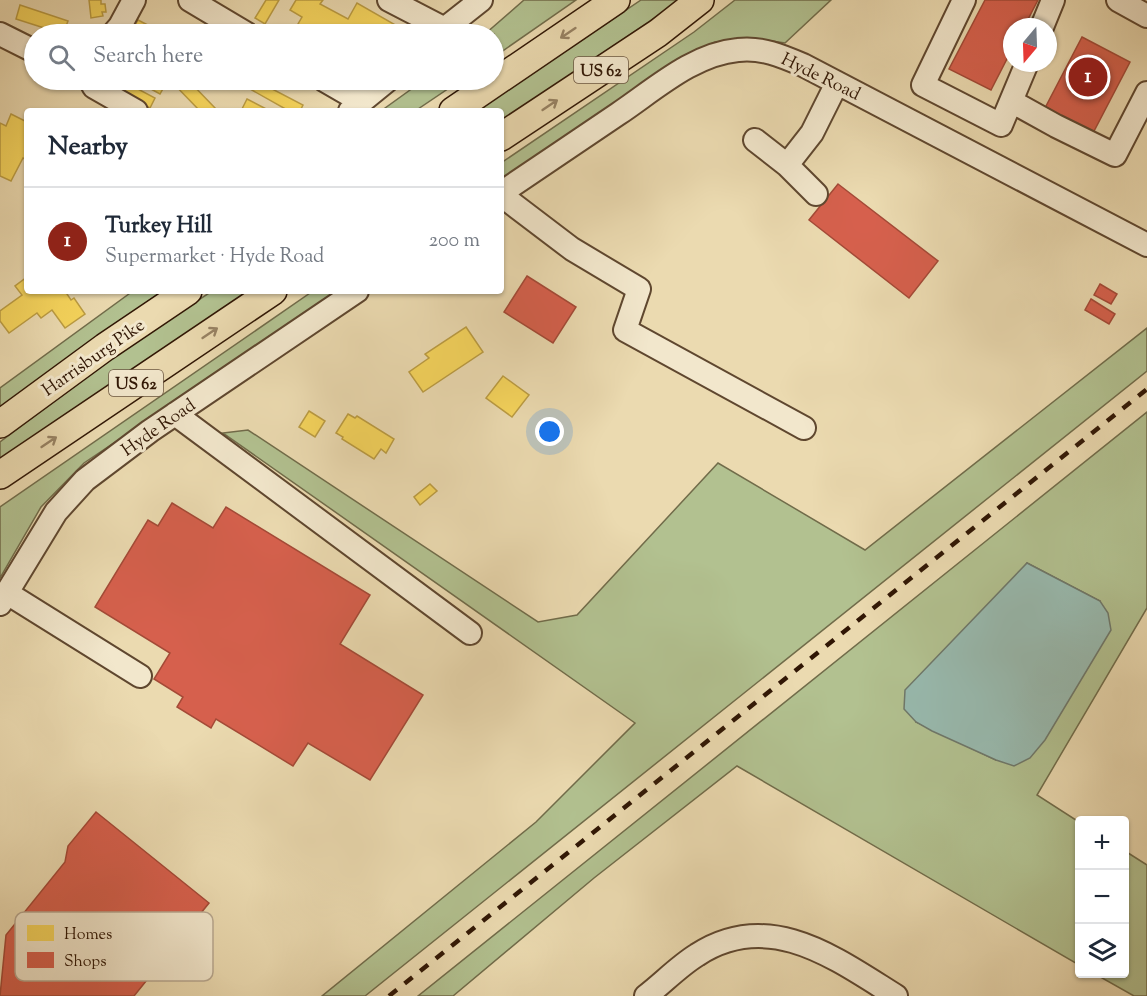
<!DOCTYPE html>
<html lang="en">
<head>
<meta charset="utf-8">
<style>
	:root { --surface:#fff; --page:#f6f6f7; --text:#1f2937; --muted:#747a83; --line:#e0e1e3; --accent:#8f2418 }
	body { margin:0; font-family:"Sorts Mill Goudy",serif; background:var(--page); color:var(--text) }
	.controls { position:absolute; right:18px; bottom:18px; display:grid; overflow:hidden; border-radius:6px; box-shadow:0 2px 4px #0004 }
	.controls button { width:54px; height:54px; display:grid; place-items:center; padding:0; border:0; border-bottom:2px solid var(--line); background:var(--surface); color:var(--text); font:30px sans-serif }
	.compass { position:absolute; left:1003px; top:18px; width:54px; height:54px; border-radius:50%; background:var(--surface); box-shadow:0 2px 4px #0004; rotate:199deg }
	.you { position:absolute; left:550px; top:432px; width:21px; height:21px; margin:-15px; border:4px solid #fff; border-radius:50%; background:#1a73e8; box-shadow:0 0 0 9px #1a73e833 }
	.badge { display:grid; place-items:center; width:39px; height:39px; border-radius:50%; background:var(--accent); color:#fff; font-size:20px; font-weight:700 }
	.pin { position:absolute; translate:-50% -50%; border:3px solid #fff; box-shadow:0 2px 6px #0006 }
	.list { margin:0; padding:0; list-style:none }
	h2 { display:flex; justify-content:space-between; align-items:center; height:78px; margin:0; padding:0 24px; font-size:26px }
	h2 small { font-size:20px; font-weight:400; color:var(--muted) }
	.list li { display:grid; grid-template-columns:39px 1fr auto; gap:18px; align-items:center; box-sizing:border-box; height:108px; padding:0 24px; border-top:2px solid var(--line) }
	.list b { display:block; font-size:22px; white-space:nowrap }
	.list p { margin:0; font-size:20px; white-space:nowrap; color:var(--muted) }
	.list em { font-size:20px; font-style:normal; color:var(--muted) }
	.icon { flex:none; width:33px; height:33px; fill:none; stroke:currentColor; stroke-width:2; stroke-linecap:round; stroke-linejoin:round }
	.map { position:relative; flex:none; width:1147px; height:996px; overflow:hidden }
	.search { position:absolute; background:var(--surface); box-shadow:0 2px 4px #0004; left:24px; top:24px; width:480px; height:66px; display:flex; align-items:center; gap:15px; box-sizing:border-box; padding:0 21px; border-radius:33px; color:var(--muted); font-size:22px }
	.panel { position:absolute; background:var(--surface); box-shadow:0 2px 4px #0004; left:24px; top:108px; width:480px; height:186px; border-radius:6px }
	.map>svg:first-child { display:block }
</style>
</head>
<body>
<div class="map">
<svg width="1147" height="996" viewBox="0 0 1147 996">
	<rect width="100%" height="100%" fill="#ebdab0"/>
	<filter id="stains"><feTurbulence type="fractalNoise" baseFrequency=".00333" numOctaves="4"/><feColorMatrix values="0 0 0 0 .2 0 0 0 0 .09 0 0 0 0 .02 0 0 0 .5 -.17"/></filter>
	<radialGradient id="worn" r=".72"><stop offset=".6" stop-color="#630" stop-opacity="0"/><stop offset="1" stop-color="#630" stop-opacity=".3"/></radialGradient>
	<path fill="#b2c190" stroke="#716c4a" stroke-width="1.5" fill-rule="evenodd" d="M524,0h52l-82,57v-23h-9z
		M641,0h40l-180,122v-11h-24z
		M735,0h96l-46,43 -32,-5 -38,4 -24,11 -190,129v-19l193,-131z
		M424,80h37l-46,31h-34z
		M133,291h29l-162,119v-22z
		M212,291h40l-252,170v-19l126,-94z
		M313,291h27l-256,172 -43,44 -41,71v-71z
		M1147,328v43l-782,625h-43l214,-174 99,-99 -412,-290 25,-3 290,192 39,-7 141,-152 147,87z
		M1147,412v196l-110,187 42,27v143l-342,-199 -143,112 -141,118h-35zM1027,563l73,38 -104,159 -80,-38z
		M1125,851l22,14v131h-13l-39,-22h29z"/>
	<path fill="#98baaf" stroke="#6e786b" stroke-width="1.5" d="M1027,563l73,38 8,12 3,17 -66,110 -15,18 -16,8 -18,-6 -64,-29 -16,-9 -12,-13 1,-19z"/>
	<path fill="#f6d55c" stroke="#bb9c42" stroke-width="1.5" d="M89,0h12v4h4l1,8h-4l1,4 -12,2z
		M266,0h13l-14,24 -10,-6z
		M296,0h27l-3,4 28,15 9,-16 49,28 -1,3h-87l-20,-10 4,-7 -12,-7z
		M20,5l48,16 -5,13 -47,-15z
		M138,20l27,14h-27l-6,-3z
		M98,80h23l34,18 -5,10z
		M154,80l11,5 -5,9 -11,-6z
		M170,80h18l28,29 -2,2h-14z
		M255,80l48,25 -3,6h-11l-39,-22z
		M247,99l23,12h-29z
		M11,114l16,8v38l-4,-2 -12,23 -11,-5v-53l6,3z
		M27,277v14h38l6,9 3,-2 11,16 -20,14 -13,-18 -11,8 -4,-5 -28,20 -9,-12v-10l22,-16 -7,-9z
		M466,327l17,25 -60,40 -14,-20 20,-14 -4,-4z
		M503,376l26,19 -17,22 -26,-19z
		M309,411l16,10 -10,16 -16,-10z
		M348,414l7,4 2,-2 37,23 -8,14 -5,-4 -7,10 -32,-20 1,-2 -7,-4z
		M430,484l7,7 -17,14 -6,-8z"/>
	<path fill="#d6604d" stroke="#a44a37" stroke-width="1.5" d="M985,0h53l-14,27h-12v22l-21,41 -42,-21z
		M1082,37l48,25 -38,73 -48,-25z
		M838,184l100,77 -29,37 -100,-78z
		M527,276l49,31 -23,36 -49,-31z
		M1100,284l17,10 -6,10 -17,-9z
		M1091,299l24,15 -6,10 -24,-14z
		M172,503l41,25 13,-21 144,88 -30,49 83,51 -53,85 -62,-37 -15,23 -77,-47 -5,9 -34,-21 6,-10 -29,-18 16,-26 -75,-46 53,-87 10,6z
		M96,812l113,91 -75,93h-134l6,-61 59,-73 3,-16z"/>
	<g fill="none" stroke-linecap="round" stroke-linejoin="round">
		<g stroke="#5f472f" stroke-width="26">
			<path id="minor" d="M190,0l57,34
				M389,0l56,29
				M964,0l-41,85 78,40 26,-62
				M1118,0l29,16
				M1042,27l11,-27
				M0,34l34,17
				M113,34l7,-8 14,-26
				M438,34l43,-34
				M90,80l4,7 42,24
				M324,80l38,22
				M1011,101l45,25 59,29 32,-62
				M350,111l38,-31
				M755,140l32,25
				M501,193c39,-26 78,-53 117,-79 36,-24 75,-60 120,-64 23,-3 44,6 65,15l344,180
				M816,194l-29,-29 25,-32 25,-50
				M501,195l71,54 67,40 -14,41 179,98
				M175,414l295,219
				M7,593l133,83
				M0,604l56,-92 29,-32 65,-49 207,-140
				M646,996c17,-13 33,-30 51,-41 72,-47 138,3 199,41"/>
		</g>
		<g stroke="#301604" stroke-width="30">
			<path id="major" d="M453,111l163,-111
				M501,137l157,-104 42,-33
				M0,424l105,-77 83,-56
				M0,475l273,-184"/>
		</g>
		<use href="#minor" stroke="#f2e7cc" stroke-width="22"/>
		<use href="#major" stroke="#ebdab0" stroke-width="27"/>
		<path stroke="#301604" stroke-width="4.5" stroke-dasharray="10 10" stroke-linecap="butt" d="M389,996l758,-607"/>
	</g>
	<defs><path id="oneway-shaft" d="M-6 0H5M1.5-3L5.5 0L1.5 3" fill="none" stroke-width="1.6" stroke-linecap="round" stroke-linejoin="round" transform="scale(1.5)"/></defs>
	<g stroke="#978263">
		<use href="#oneway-shaft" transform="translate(568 33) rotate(146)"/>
		<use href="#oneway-shaft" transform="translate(550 105) rotate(-34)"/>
		<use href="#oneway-shaft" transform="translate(210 333) rotate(-34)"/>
		<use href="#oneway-shaft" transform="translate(49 442) rotate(-34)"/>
	</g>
	<g text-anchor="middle" stroke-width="6" stroke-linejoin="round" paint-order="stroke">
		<g fill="#f2e7cc" stroke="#6a5540" stroke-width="1.5">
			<rect x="574" y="57" width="54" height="26" rx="4.5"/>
			<rect x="109" y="370" width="54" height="26" rx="4.5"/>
		</g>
		<g font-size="16" font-weight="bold" fill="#301604">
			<text x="601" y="76">US 62</text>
			<text x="136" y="389">US 62</text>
		</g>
		<g font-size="18" fill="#301604" stroke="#f2e7cc">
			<text transform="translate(821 76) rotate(26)" y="6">Hyde Road</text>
			<text transform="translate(93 357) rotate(-35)" y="6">Harrisburg Pike</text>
			<text transform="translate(158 427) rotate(-35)" y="6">Hyde Road</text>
		</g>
	</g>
	<rect x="15" y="912" width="198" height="69" rx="9" fill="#f2e7cc" stroke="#b8a890" stroke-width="1.5"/>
	<rect x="27" y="925" width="27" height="16" fill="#f6d55c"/>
	<rect x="27" y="952" width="27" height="16" fill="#d6604d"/>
	<g font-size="16" fill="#301604">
		<text x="64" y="939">Homes</text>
		<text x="64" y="966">Shops</text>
	</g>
	<rect width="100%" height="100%" filter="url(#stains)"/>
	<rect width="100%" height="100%" fill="url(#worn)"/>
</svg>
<div class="controls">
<button>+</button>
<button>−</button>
<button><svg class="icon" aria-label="layers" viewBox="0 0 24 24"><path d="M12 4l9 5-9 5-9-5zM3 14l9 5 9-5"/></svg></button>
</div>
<svg class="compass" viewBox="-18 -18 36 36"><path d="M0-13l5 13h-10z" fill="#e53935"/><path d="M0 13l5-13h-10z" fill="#747a83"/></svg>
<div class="you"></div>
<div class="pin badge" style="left:1088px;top:77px">1</div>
<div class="search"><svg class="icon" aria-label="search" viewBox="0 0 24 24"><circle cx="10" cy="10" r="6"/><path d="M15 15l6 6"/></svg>Search here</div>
<section class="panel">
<h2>Nearby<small></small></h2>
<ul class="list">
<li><span class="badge">1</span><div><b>Turkey Hill</b><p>Supermarket · Hyde Road</p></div><em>200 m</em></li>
</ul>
</section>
</div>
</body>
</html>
